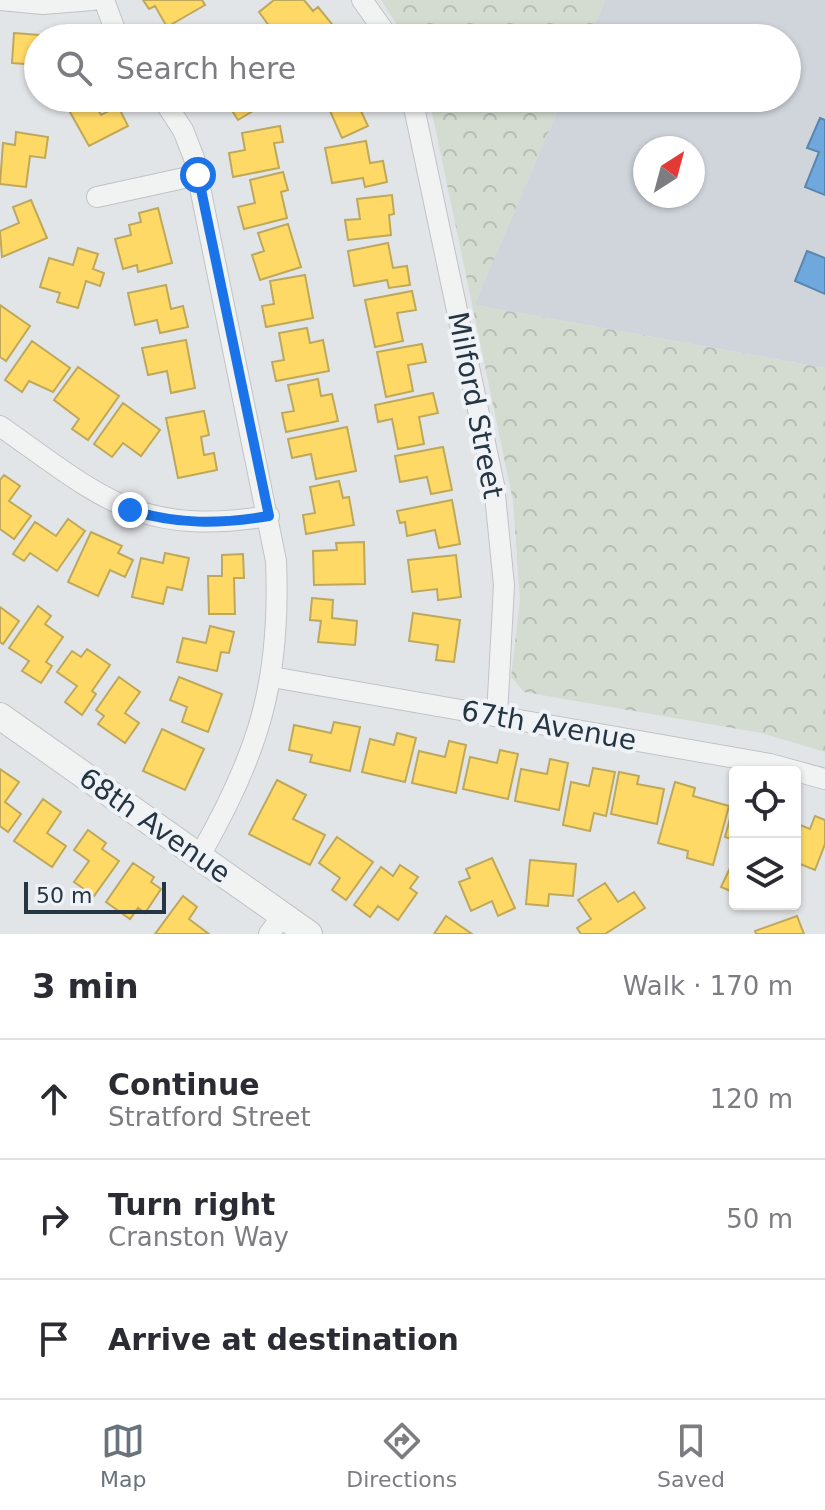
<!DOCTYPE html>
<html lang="en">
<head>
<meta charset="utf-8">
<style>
	:root { --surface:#fff; --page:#f7f7f7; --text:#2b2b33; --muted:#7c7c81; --line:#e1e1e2; --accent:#68737c }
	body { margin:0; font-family:"DejaVu Sans",sans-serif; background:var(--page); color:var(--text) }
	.controls { position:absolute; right:24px; bottom:24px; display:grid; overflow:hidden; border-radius:8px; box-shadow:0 2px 6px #0004 }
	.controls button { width:72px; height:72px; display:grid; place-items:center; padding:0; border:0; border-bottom:2px solid var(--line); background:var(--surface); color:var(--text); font:40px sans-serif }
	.compass { position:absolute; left:633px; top:136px; width:72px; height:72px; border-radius:50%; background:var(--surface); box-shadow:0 2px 6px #0004; rotate:36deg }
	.scale { position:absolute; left:24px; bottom:20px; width:142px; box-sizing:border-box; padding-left:8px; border:4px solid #263542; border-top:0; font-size:22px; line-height:28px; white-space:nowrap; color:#263542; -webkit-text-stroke:6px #eff3f7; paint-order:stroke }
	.stop { position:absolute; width:24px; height:24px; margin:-18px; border:6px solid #1a73e8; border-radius:50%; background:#fff }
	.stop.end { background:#1a73e8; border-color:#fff; box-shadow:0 2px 8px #0008 }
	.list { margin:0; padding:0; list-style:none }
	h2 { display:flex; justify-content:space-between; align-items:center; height:104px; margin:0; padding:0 32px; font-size:34px }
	h2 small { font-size:26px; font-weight:400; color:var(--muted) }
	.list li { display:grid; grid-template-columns:52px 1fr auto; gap:24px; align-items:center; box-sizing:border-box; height:120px; padding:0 32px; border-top:2px solid var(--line) }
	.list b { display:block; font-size:30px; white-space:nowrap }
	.list p { margin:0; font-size:26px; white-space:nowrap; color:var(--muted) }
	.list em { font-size:26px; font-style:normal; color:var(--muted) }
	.icon { flex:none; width:44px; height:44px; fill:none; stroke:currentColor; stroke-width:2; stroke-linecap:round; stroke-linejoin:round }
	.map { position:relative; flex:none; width:825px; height:934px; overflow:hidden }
	.search { position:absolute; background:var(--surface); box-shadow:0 2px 6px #0004; left:24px; right:24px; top:24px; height:88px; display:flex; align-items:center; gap:20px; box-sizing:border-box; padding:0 28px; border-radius:44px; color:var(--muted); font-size:30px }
	.sheet { height:464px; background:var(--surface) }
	nav { display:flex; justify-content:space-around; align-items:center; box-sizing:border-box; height:112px; border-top:2px solid var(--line); background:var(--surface); font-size:22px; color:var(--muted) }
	nav a { display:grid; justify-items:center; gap:4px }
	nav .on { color:var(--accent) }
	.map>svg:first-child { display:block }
</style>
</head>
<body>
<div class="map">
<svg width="825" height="934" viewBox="0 0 825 934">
	<defs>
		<pattern id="park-crowns" width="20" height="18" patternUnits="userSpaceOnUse" patternTransform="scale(2)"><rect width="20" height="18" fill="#d4dcd1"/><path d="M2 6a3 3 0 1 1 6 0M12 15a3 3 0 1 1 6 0" fill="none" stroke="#b6bdb5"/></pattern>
	</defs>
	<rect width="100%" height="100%" fill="#e2e5e7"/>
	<path fill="#cfd5db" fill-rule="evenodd" d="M605,0h220v368l-351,-63 89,-207h224v-60h-198zM645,148h48v48h-48z"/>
	<path fill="url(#park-crowns)" d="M381,0h224l-16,38h-184z
		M429,98h134l-89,207 351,63v384l-64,-19 -237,-41 -13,-15 9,-77 -7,-99z"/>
	<path fill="#ffd966" stroke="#bea85b" stroke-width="2" d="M143,0h59l3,5 -38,22 -12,-21 -6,3z
		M274,0h30l9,11 5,-4 14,17 -17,14h-15l-8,-9 -14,9 -19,-26z
		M14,33l52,4 1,1h-29v27l-26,-2z
		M78,98h14l9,17 17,-9 10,20 -39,20 -23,-41z
		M224,98h35l4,7 -25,15z
		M335,98h32l4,9 -10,4 7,15 -26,12 -16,-36z
		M280,126l3,16 -9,1 5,25 -46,9 -4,-24 16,-3 -3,-17z
		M16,132l32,5 -3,21 -15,-2 -4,31 -26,-3 3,-41 12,2z
		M366,141l4,22 13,-2 4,21 -22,5 -2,-9 -31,5 -7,-35z
		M283,172l5,18 -7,2 6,26 -43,11 -6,-22 17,-4 -5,-23z
		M392,195l2,19 -5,1 2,20 -43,5 -3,-20 15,-1 -3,-20z
		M31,200l16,38 -45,19 -2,-26 19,-8 -6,-16z
		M158,208l14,55 -34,9 -1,-7 -14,4 -8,-30 16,-4 -2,-10 12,-3 -2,-9z
		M288,224l13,43 -41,13 -8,-25 12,-4 -6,-18z
		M388,243l5,25 14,-2 3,19 -21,3 -2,-8 -33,6 -6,-35z
		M78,248l20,6 -5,15 11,4 -4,13 -14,-5 -8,27 -21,-6 3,-9 -20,-6 9,-29 24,7z
		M305,275l8,43 -47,9 -4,-21 12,-2 -4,-23z
		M166,285l5,24 12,-3 5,21 -28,6 -3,-13 -22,5 -7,-32z
		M412,291l4,19 -19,3 6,28 -28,6 -10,-47z
		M0,305l30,21 -24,35 -6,-4z
		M307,328l3,15 13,-3 6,31 -53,10 -4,-19 12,-2 -5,-27z
		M186,340l9,48 -24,5 -4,-22 -19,4 -6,-27z
		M32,341l38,27 -17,24 -24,-11 -7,11 -17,-12z
		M422,344l4,18 -18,3 5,26 -27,6 -9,-45z
		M78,367l41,29 -31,44 -16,-11 7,-10 -25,-19z
		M318,379l3,17 11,-2 6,27 -52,11 -4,-19 12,-2 -6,-26z
		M433,393l5,20 -19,4 5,27 -26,5 -6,-30 -14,3 -3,-17z
		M123,403l37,27 -19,26 -18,-13 -11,14 -18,-13z
		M204,411l5,24 -8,2 3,18 10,-2 3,17 -39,8 -12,-60z
		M347,427l9,44 -40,8 -5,-25 -19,4 -4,-19z
		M443,447l9,43 -21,4 -4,-17 -27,5 -5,-26z
		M4,475l16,11 -11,15 22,15 -17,23 -14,-10v-49z
		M339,481l4,17 6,-1 5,28 -48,9 -3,-19 12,-2 -5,-26z
		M452,500l8,44 -21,4 -4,-18 -28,6 -2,-14 -5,1 -3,-12z
		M68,519l17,12 -28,40 -27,-18 -6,8 -11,-7 22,-32 21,14z
		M91,532l31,14 -4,7 15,7 -8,17 -15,-7 -12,26 -30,-14z
		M364,542l1,42 -51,1 -1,-34 24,-1 -1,-7z
		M165,553l24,5 -7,32 -15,-3 -4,17 -31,-7 9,-39 22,5z
		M243,554l1,24h-10l1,36h-26l-1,-38h14v-21z
		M456,555l5,42 -23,3 -1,-11 -25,3 -4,-32z
		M312,598l21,2 -1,18 25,3 -2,24 -37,-3 3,-21 -11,-1z
		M38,606l13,10 -6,8 18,13 -17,25 6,4 -11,17 -19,-12 7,-10 -20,-13z
		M0,607l19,14 -16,23 -3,-2z
		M413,613l47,7 -6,42 -18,-2 2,-15 -29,-4z
		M210,626l24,6 -5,21 -8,-1 -4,19 -40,-9 6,-24 23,5z
		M87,649l23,16 -18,26 4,3 -14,21 -17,-13 12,-16 -20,-14 15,-21 9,6z
		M119,677l21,15 -15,21 14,10 -14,20 -27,-19 6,-8 -8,-6z
		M179,677l43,17 -14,38 -26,-10 5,-15 -17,-7z
		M334,722l26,5 -10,44 -40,-9 2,-7 -23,-5 5,-25 37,8z
		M162,729l42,20 -19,41 -42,-19z
		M397,733l19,5 -11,44 -43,-10 8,-33 24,6z
		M449,741l17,4 -10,48 -44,-10 7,-32 26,6z
		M500,750l18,4 -10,45 -45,-10 7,-32 27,6z
		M550,759l18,4 -9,47 -44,-9 6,-32 26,5z
		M593,768l22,4 -9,44 -12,-3 -4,18 -27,-6 8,-43 18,4z
		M0,769l19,13 -14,20 16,12 -13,18 -8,-6z
		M619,772l20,4 -2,8 27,5 -7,35 -46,-10z
		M277,780l29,15 -13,24 32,16 -15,30 -61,-31z
		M675,782l20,6 -2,8 36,10 -16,59 -26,-7 1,-7 -30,-8z
		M43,799l18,13 -14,21 19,13 -14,21 -38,-26z
		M735,800v40l-10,-3z
		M815,816l10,4v24l-10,26 -20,-8v-39l15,6z
		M88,830l18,13 -4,6 17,12 -25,35 -20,-14 15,-21 -15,-11z
		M337,837l36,25 -27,38 -14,-10 8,-12 -21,-15z
		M492,858l23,50 -17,8 -6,-15 -21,10 -12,-29 11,-4 -4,-9z
		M530,860l46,4 -3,32 -24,-2 -1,12 -22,-2z
		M133,863l21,14 -3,5 10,7 -16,24 -7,-5 -8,11 -24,-17z
		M400,865l18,12 -8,11 7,5 -19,27 -20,-14 -8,11 -16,-12 27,-38 12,9z
		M731,866l4,1v26l-14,-6z
		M605,883l13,19 16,-10 11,16 -40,26h-24l-4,-6 14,-9 -13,-19z
		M183,896l14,11 -8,12 20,15h-54z
		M446,916l26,18h-38z
		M797,916l7,18h-48l-1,-3z"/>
	<path fill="#6fa8dc" stroke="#5986ae" stroke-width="2" d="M820,118l5,2v75l-20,-8 14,-35 -12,-4z
		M807,251l18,7v36l-30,-13z"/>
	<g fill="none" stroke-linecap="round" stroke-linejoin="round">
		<g stroke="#c0c3c5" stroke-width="22">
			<path id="minor" d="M0,0l43,4 50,-4
				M104,0l14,38
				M362,0l27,38
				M162,98l21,32 11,28 82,403c5,120 -17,192 -77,296
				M412,98l82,387 10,100 -7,131
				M97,197l101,-22
				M0,426c101,71 138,111 269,90
				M272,677l498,87 55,15
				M269,934l14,-19"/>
		</g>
		<g stroke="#c0c3c5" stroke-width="28">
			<path id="tertiary" d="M0,716l309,218"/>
		</g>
		<use href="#minor" stroke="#f1f3f3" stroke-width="20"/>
		<use href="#tertiary" stroke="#f1f3f3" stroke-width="26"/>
	</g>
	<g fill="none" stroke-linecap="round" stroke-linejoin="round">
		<path stroke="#1a73e8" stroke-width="10" d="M130,510c48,15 89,14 139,6l-71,-341"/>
	</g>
	<g text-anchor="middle" stroke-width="8" stroke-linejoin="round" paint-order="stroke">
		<g font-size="28" fill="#263542" stroke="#eff3f7">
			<text transform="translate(476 405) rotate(79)" y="10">Milford Street</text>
			<text transform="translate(549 725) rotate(10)" y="10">67th Avenue</text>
			<text transform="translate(155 825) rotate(35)" y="10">68th Avenue</text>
		</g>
	</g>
</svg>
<div class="controls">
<button><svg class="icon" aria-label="locate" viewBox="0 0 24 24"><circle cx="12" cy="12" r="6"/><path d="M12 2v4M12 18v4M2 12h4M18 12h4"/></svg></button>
<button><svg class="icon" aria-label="layers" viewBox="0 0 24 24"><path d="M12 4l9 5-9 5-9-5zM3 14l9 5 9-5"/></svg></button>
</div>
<svg class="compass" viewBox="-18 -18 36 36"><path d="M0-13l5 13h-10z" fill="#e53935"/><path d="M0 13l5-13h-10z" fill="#7c7c81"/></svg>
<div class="scale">50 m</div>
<div class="stop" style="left:198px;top:175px"></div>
<div class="stop end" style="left:130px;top:510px"></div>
<div class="search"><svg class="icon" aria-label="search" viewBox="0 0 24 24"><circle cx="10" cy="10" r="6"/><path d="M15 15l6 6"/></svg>Search here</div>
</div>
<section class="sheet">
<h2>3 min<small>Walk · 170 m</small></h2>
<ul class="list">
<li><svg class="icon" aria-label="ahead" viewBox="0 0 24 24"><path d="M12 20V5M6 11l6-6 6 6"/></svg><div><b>Continue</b><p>Stratford Street</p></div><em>120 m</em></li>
<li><svg class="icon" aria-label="right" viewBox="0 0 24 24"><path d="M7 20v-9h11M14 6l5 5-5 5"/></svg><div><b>Turn right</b><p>Cranston Way</p></div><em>50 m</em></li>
<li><svg class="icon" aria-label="arrive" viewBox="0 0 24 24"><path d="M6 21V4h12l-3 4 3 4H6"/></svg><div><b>Arrive at destination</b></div></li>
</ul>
</section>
<nav>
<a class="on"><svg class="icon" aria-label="map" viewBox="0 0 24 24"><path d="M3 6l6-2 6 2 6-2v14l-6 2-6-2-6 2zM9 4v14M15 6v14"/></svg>Map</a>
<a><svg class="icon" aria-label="directions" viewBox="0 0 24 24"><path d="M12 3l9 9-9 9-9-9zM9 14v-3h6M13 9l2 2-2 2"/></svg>Directions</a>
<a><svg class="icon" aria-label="saved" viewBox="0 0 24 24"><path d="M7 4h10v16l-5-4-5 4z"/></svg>Saved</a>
</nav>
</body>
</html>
